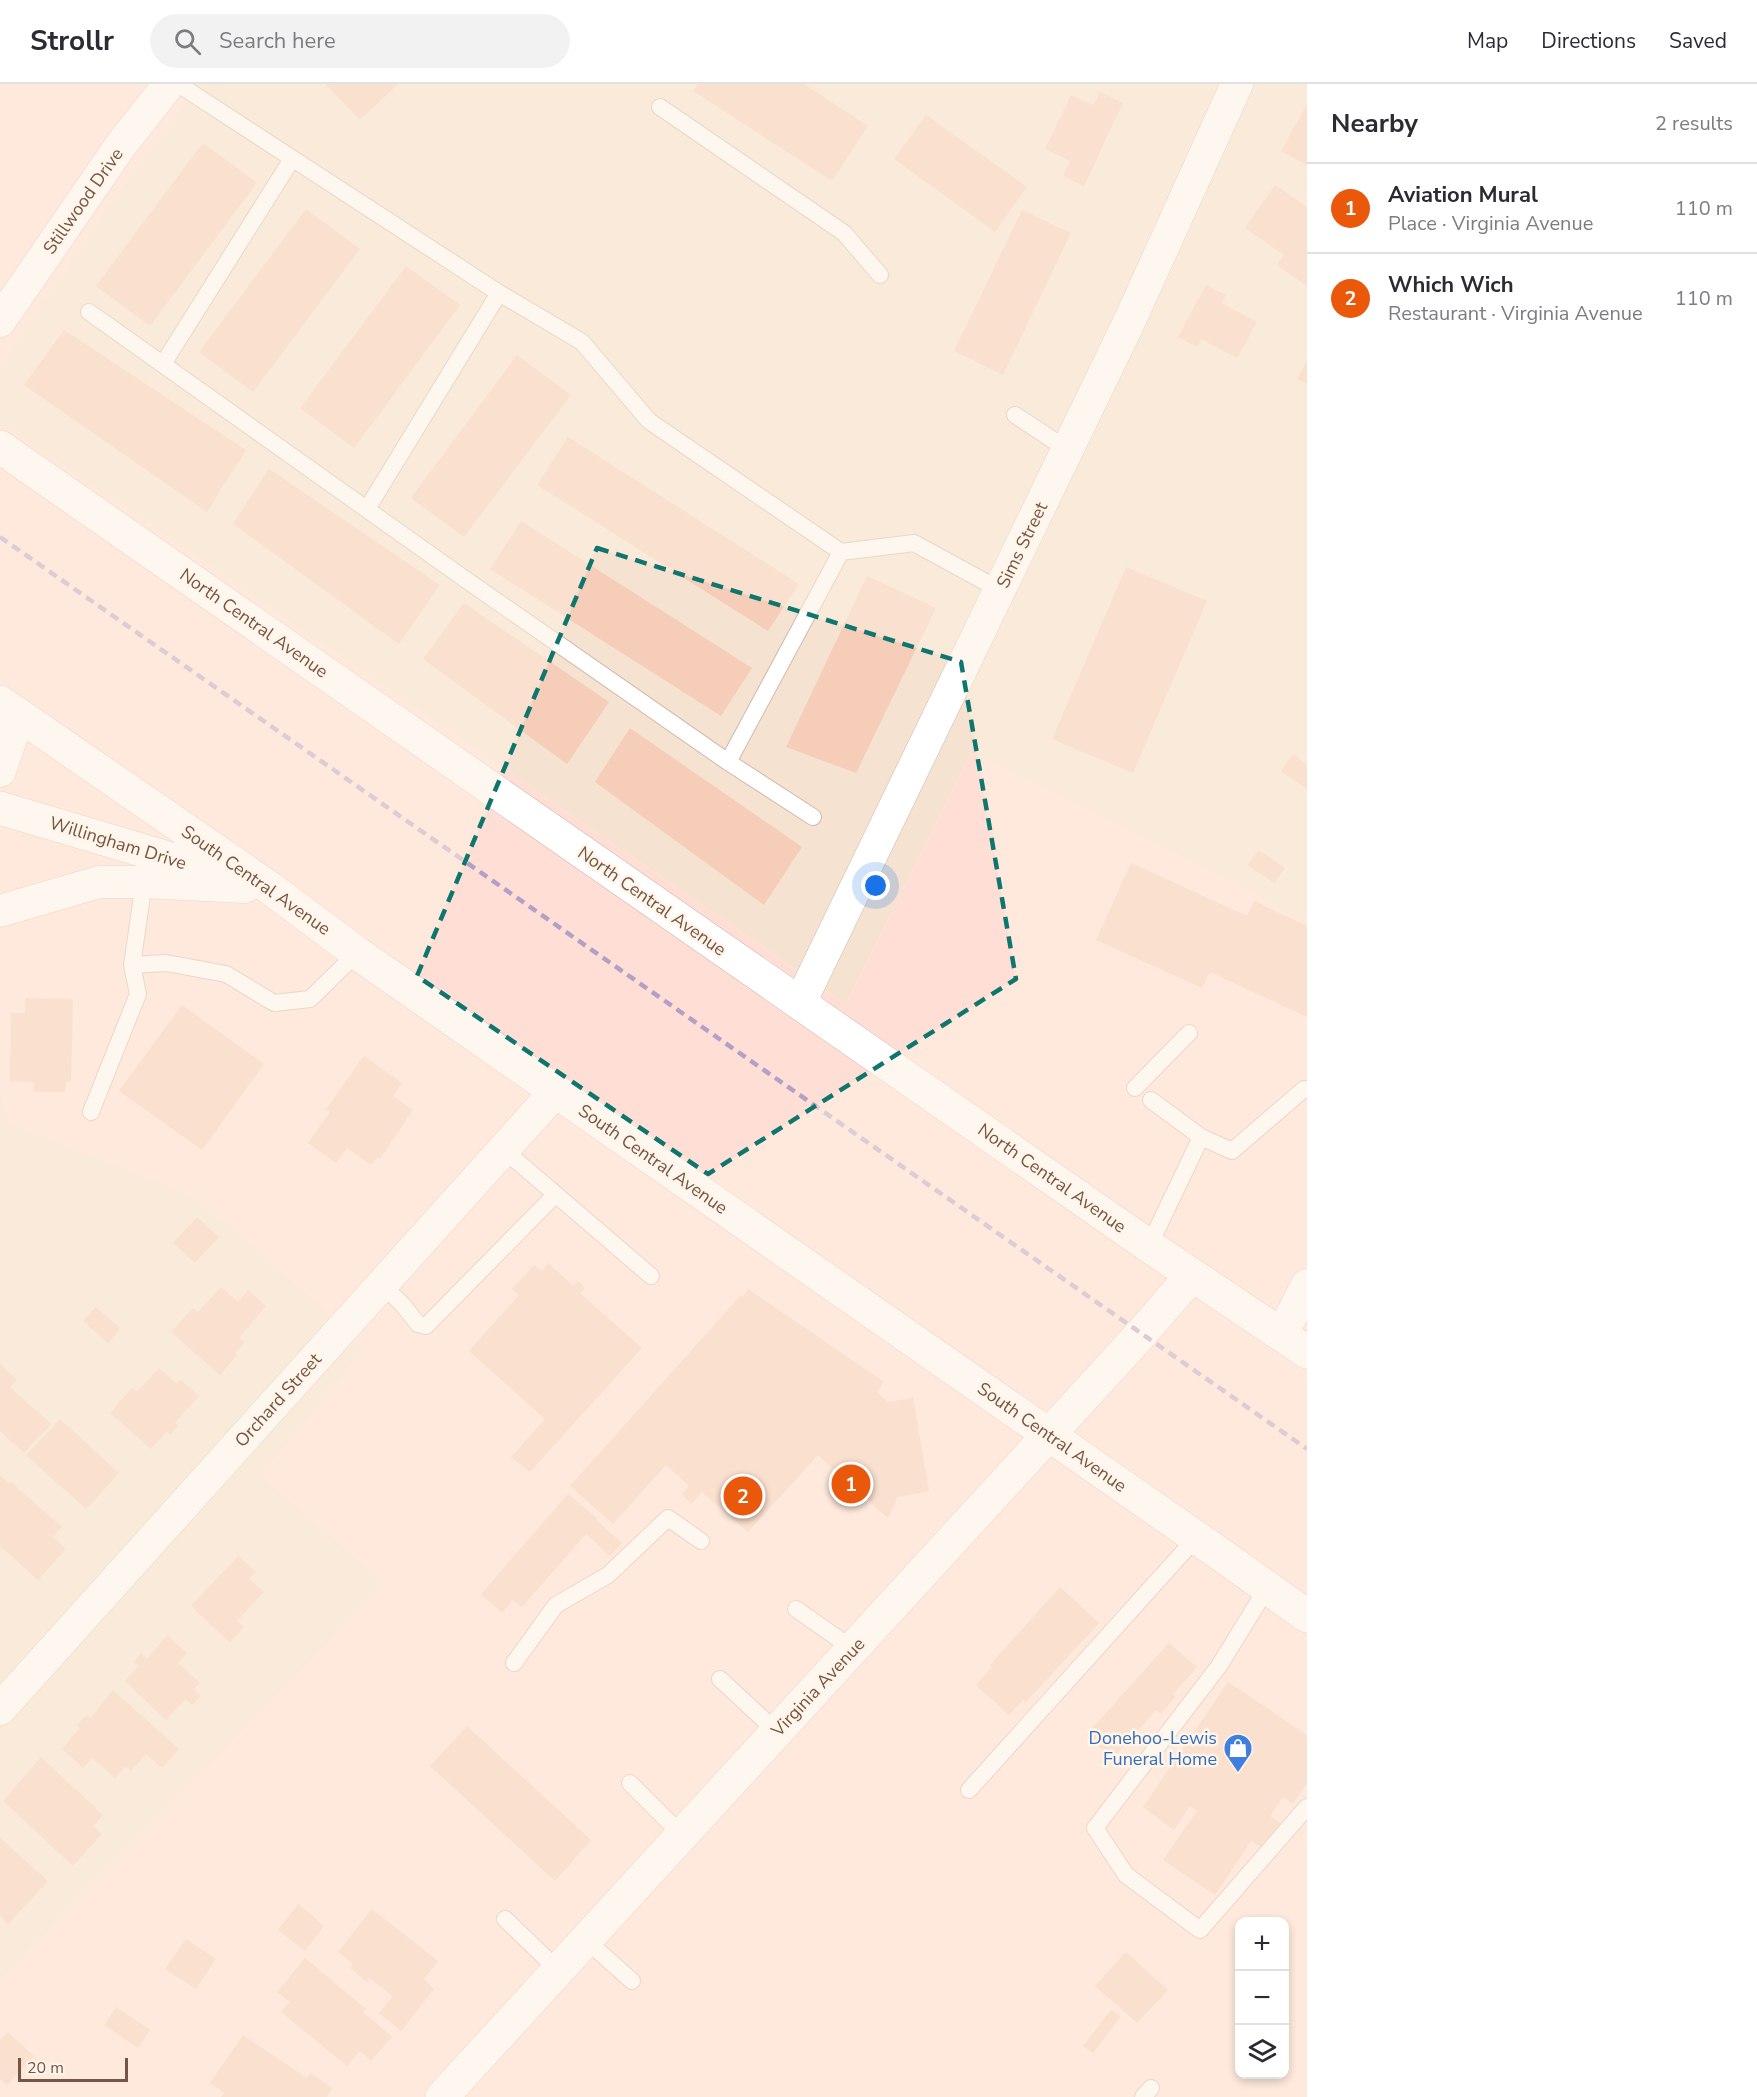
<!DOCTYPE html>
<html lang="en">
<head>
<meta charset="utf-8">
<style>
	:root { --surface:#fff; --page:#f2f2f3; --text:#2b2b33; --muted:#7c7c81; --line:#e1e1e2; --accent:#ea580c }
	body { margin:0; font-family:"Nunito Sans",sans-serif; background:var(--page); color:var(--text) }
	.controls { position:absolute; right:18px; bottom:18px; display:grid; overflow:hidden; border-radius:12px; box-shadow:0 3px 9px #0003 }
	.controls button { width:54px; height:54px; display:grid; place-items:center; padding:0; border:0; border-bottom:2px solid var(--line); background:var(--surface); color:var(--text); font:30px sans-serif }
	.scale { position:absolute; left:18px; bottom:15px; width:110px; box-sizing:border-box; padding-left:6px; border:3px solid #765547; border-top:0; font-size:16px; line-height:21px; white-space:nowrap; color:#765547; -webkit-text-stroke:4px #fff5e9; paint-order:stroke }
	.you { position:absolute; left:876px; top:802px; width:21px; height:21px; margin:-15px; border:4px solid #fff; border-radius:50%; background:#1a73e8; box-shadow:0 0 0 9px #1a73e833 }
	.badge { display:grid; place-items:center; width:39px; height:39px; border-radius:50%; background:var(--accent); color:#fff; font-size:20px; font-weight:700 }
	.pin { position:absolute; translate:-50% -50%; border:3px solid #fff; box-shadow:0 2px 6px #0006 }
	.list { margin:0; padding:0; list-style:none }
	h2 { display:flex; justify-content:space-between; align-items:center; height:78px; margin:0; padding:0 24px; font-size:26px }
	h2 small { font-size:20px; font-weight:400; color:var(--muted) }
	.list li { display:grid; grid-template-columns:39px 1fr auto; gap:18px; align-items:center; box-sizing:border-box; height:90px; padding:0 24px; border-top:2px solid var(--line) }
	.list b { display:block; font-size:22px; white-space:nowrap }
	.list p { margin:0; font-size:20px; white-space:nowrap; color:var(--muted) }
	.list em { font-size:20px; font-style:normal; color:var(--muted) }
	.icon { flex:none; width:33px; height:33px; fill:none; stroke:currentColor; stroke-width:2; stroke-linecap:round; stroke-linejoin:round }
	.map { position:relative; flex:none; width:1307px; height:2013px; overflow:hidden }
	header { display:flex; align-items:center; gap:36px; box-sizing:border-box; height:84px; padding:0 30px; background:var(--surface); border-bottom:2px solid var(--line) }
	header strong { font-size:28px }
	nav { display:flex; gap:33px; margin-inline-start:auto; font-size:21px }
	.search { width:420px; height:54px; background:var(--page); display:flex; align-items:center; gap:15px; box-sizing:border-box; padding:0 21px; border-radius:33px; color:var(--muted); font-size:22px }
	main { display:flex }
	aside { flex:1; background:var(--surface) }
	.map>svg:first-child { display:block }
</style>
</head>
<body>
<header>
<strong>Strollr</strong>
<div class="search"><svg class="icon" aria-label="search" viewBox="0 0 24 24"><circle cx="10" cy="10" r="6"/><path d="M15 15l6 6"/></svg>Search here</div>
<nav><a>Map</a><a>Directions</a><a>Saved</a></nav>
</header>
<main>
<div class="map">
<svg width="1307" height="2013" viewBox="0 0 1307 2013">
	<rect width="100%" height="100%" fill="#fef1e2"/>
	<path fill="#f6e2d0" d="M200,0h1107v842l-74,-45 -262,-128 -125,251 -846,-582v-55l119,-177z
		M0,1007l9,32 187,74 113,98 54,55 -102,126 124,108 -385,396z"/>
	<path fill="#ffdfd5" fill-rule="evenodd" d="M0,0h200l-81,106 -119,177z
		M0,338l846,582 125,-251 262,128 74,45v1171h-1307v-117l384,-396 -123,-108 102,-126 -54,-55 -113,-98 -187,-74 -9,-32zM1240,1838h44v152h-44z"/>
	<path fill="#f5cdb8" d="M325,0h73l-38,36z
		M698,0h106l64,42 -36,55 -139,-90z
		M1100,8l23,11 -39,83 -21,-10 7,-15 -25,-12 26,-54 22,10z
		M1307,20v61l-26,-14z
		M926,31l101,72 -32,45 -101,-73z
		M203,59l54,40 -107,143 -54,-40z
		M1275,101l32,22v79l-30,-21 7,-10 -39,-27z
		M306,125l54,40 -107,143 -54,-40z
		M1022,126l49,23 -68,142 -49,-24z
		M406,182l54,39 -106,143 -54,-40z
		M1206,201l20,10 -5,8 36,19 -20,36 -36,-19 -4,8 -19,-10z
		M64,246l182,120 -39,62 -183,-127z
		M517,271l54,40 -107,142 -53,-39z
		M1307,277v23l-10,-5z
		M568,353l231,147 -31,47 -231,-146z
		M269,385l171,116 -41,59 -166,-120z
		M521,437l231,147 -31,48 -231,-147z
		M1126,483l81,34 -74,172 -81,-34z
		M867,492l69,32 -80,165 -70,-26z
		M464,519l145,99 -42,62 -144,-105z
		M630,644l172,119 -38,58 -169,-123z
		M1293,670l14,11v24l-26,-18z
		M1259,766l26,18 -11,15 -27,-18z
		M1131,779l116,53 7,-15 53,25v91l-97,-45 -8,16 -106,-48z
		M25,914l48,1 -2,83h-5l-1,10h-31v-10l-24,-1 1,-68h14z
		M182,921l82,59 -62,86 -83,-59z
		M364,972l38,27 -9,13 20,14 -33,49 -2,-2 -7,8 -24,-17 -11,15 -28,-20 22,-31 -4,-3z
		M197,1133l22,20 -24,26 -22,-20z
		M548,1179l26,23 4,-5 7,7 -5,5 62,55 -112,124 -19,-15 34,-38 -76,-68 50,-56 -7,-6 22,-24 8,6z
		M221,1203l17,15 10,-12 18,16 -27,32 6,4 -10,12 2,1 -17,20 -49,-43 22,-24 5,4z
		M748,1205l136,93 -7,10 11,10 25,-4 16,93 -31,6 -10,21 -70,-63 -70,77 -46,-40 -11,12 -9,-10 7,-8 -23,-21 -53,59 -43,-38 171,-191 2,2z
		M96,1223l24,21 -12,15 -25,-22z
		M0,1280l17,16 -7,7 41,37 -27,29 -24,-22z
		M159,1284l17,15 5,-3 18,16 -24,27 3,3 -8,9 -3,-4 -16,18 -41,-36 22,-25 5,4z
		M60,1335l59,54 -33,36 -60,-54z
		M0,1391l10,9 1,-2 51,45 -9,10 13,12 -28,31 -38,-34z
		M568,1410l29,24 -1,2 26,23 -12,13 -24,-22 -64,73 -9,-7 -11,13 -21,-19z
		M238,1472l18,16 -7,7 15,13 -27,29 7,6 -14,16 -39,-37z
		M1060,1503l39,36 -73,79 -3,-2 -14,15 -33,-30 16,-18 -3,-1z
		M167,1551l20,18 -9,10 22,20 -6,6 7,7 -9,9 -6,-6 -20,21 -41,-39 14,-15 -5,-4 7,-9 6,5z
		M1169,1559l28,24 -24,27 2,3 -14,17 -5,-4 -43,48 -27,-23z
		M1228,1598l79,53v48l-14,21 -10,-7 -13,19 13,9 -17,25 -15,-9 -36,54 -52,-35 34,-49 -7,-5 -16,24 -31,-23z
		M113,1606l66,59 -17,19 -16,-14 -15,17 -5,-5 -11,12 -23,-20 -9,10 -21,-19 18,-21 -3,-3 10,-10 3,3z
		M467,1642l124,114 -36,41 -125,-115z
		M41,1673l62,58 -10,11 9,8 -29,32 -70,-65z
		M0,1754l48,43 -40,43 -8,-8z
		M298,1820l26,22 -19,25 -27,-21z
		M372,1825l66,52 -14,18 10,10 -33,42 -22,-18 14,-17 -24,-18 -2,4 -17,-14 3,-4 -15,-12z
		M186,1855l30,20 -20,30 -31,-20z
		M1126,1868l42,38 -31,33 -42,-37z
		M305,1874l61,51 -3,3 29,25 -21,24 -11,-10 -13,15 -66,-54 9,-10 -13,-10z
		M116,1923l34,23 -12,18 -34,-23z
		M1111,1926l10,6 -28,37 -10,-7z
		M8,1948l26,24 -27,29 -7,-6v-39z
		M243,1951l64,43 4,-5 21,15 -5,9h-106l3,-4 -14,-10z"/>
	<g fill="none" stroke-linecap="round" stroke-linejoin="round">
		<g stroke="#d1baab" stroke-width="18">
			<path id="service" d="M178,0l321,209 83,49 67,79 192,131 73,-9 86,47
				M660,23l184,126 36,42
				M89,228l373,265 266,185 113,-210
				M163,280l129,-205
				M1015,331l53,35
				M367,425l132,-216
				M728,678l85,55
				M144,798l-12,83 34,-2 60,11 48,29 36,-4 47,-46
				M1135,1004l54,-55
				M91,1028l47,-118 -6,-29
				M1201,1053l31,14 72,-62
				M504,1066l147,126
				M1149,1162l52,-109 -50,-37
				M382,1201l20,19 16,20 8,2 129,-131
				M1267,1504l-48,78 -124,162 31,47 74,55 107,-123
				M796,1525l57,40
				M514,1579l42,-58 52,-30 60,-57 33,23
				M720,1595l57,53
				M630,1699l52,52
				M969,1706l227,-252
				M505,1835l53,51
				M586,1856l46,41
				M1143,2013l8,-9"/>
		</g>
		<g stroke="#d1baab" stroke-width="33">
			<path id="minor" d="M0,237l121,-176 48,-61
				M0,687l19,-56
				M0,827l99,-29h45l101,5
				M800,919l330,-683 107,-236
				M1282,1250l25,-49
				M0,1625l556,-618"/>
		</g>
		<g stroke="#d1baab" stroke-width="34">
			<path id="tertiary" d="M0,618l270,186 87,65 863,601 87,62
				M0,724l242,72"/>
		</g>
		<g stroke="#d5b9a7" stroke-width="34">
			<path id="secondary" d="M0,363l1149,799 158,106
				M442,2013l700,-764 50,-58"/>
		</g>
		<use href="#service" stroke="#fff" stroke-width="16"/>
		<use href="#minor" stroke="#fff" stroke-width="32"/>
		<use href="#tertiary" stroke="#fff" stroke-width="33"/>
		<use href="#secondary" stroke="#fff" stroke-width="33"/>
		<path stroke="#b3a0c7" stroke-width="4.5" stroke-dasharray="9 6" stroke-linecap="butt" d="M0,453l1307,912"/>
	</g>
	<path d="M0 0H1307V2013H0ZM597,464l364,114 55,317 -308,195 -291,-198z" fill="#fef1e2" fill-opacity=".55" fill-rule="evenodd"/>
	<path fill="none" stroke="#0f766e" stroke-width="4.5" stroke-dasharray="12 8" stroke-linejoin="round" d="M597,464l364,114 55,317 -308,195 -291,-198z"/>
	<defs>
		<g id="shop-pin" transform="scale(1.5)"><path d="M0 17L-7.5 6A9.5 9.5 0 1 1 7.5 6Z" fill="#3f7fe0" stroke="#fff5e9"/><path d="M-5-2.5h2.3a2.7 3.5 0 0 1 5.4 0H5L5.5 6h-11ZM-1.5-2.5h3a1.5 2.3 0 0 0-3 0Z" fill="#fff"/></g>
	</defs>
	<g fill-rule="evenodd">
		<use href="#shop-pin" x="1238" y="1664"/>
	</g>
	<g text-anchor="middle" stroke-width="5" stroke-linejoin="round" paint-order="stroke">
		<g font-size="18" fill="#765547" stroke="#fff5e9">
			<text transform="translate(83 117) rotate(-55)" y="6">Stillwood Drive</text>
			<text transform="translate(1022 461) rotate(-64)" y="6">Sims Street</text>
			<text transform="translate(254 539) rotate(35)" y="6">North Central Avenue</text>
			<text transform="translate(118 759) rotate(17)" y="6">Willingham Drive</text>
			<text transform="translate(256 796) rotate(35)" y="6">South Central Avenue</text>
			<text transform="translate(652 817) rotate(35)" y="6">North Central Avenue</text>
			<text transform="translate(653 1075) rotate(35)" y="6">South Central Avenue</text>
			<text transform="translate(1052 1094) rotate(35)" y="6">North Central Avenue</text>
			<text transform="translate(278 1316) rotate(-48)" y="6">Orchard Street</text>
			<text transform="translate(1052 1353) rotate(35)" y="6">South Central Avenue</text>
			<text transform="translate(818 1603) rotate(-47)" y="6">Virginia Avenue</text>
		</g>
		<g font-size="18" fill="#366cbe" stroke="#fff5e9" text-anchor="end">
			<text x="1217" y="1660">Donehoo-Lewis<tspan x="1217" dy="21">Funeral Home</tspan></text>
		</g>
	</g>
</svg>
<div class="controls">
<button>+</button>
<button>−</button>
<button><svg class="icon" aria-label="layers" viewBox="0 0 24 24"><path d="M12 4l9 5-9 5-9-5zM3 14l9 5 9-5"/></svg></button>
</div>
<div class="scale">20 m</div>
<div class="you"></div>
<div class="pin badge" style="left:851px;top:1400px">1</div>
<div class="pin badge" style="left:743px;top:1412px">2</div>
</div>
<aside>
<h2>Nearby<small>2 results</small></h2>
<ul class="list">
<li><span class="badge">1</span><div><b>Aviation Mural</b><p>Place · Virginia Avenue</p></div><em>110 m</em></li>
<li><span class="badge">2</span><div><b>Which Wich</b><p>Restaurant · Virginia Avenue</p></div><em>110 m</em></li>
</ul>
</aside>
</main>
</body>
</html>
